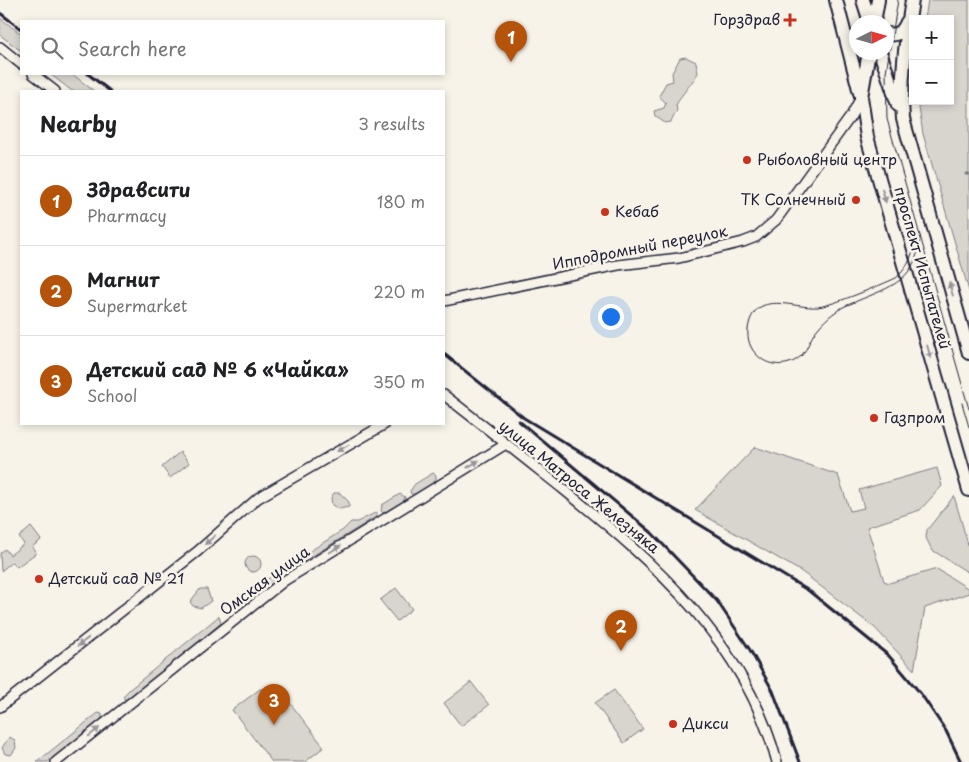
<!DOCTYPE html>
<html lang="en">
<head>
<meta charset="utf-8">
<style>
	:root { --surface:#fff; --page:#f6f6f6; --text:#202124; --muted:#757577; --line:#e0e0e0; --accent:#b45309 }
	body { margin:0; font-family:"Playpen Sans",sans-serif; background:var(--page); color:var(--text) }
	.controls { position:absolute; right:15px; top:15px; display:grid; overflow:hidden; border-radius:0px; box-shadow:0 2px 8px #0003 }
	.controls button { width:45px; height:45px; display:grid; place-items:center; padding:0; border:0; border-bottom:1px solid var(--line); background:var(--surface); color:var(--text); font:25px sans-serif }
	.compass { position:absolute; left:849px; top:15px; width:45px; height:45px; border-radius:50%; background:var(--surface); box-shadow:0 2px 8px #0003; rotate:85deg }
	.you { position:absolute; left:610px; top:316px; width:18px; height:18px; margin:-12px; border:4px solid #fff; border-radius:50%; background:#1a73e8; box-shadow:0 0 0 8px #1a73e833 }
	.badge { display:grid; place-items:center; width:32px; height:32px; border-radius:50%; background:var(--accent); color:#fff; font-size:16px; font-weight:700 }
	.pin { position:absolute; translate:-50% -41px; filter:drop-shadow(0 1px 2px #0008) }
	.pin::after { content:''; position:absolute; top:26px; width:18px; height:15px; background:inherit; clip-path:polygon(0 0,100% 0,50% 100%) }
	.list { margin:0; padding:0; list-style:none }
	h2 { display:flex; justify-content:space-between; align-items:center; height:65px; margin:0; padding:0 20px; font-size:21px }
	h2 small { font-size:16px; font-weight:400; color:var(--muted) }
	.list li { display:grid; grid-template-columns:32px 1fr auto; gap:15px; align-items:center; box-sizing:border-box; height:90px; padding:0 20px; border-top:1px solid var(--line) }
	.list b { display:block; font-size:19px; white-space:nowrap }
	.list p { margin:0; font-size:16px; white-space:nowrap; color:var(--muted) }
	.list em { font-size:16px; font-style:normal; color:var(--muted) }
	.icon { flex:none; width:28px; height:28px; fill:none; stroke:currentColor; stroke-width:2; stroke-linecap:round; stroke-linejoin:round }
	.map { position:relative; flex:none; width:969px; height:762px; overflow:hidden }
	.search { position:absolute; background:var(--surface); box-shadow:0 2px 8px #0003; left:20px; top:20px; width:425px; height:55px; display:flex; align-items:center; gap:12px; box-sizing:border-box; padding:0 18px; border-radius:0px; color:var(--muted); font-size:19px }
	.panel { position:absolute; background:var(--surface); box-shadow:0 2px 8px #0003; left:20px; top:90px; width:425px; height:335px; border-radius:0px }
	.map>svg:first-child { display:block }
</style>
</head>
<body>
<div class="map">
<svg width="969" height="762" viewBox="0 0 969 762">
	<rect width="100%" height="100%" fill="#f7f3e8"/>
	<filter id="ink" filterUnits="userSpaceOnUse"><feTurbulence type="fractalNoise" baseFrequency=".02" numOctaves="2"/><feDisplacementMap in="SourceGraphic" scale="10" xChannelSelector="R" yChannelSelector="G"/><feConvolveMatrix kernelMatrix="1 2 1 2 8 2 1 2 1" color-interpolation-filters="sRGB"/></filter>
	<g filter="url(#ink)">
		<path fill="#d8d5cf" stroke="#7d7c85" d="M928,0h41v291l-46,-157 -5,-33h32v-82h-25z
			M0,18l21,16v17l-21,-16z
			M686,57l10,5 2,11c-7,12 -16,20 -22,32l1,5 -6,12 -6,1 -10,-7 -1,-5 10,-3 2,-5 -7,-7 7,-13 7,-2 -1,-8 8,-15z
			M50,74h22l22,17h-22z
			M755,447l83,28 12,36 14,-3 -5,-18 78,-22 5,18 -22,24 -53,17 17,54 5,2 48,-14 32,20v4l-44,15 -11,62 -39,-42 -73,-56 -107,-62z
			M180,452l9,11 -19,15 -8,-11z
			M433,473l3,2v7l-20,12h-5l-1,-3 5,-7z
			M334,493h6l9,9v5l-10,2 -7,-4 -1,-7z
			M400,494l5,3 -1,4 -21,12 -2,-2 1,-6z
			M954,496l15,52v25l-37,-23 -6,-12 1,-8z
			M377,512v4l-84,52 -8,4 -3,-3 61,-39 8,-8h6z
			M31,527l10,13 -9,7 4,6 -19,14 -5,-5 -11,9 -1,-18 5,-4 5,6 14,-11 -5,-7z
			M245 564a8 8 0 1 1 16 0a8 8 0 1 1-16 0Z
			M272,576l3,6 -31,25 -4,-4 3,-6z
			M396,588l16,21 -15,12 -17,-21z
			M200,589h7l4,12 -10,7 -8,-2 -3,-4z
			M219,616l2,7 -94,78 -3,-1v-5l6,-6z
			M471,682l18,23 -28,21 -17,-23z
			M260,689l20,1 44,57 -19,15h-33l-40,-52z
			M614,690l29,39 -19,14 -29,-40z
			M98,713l4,1v6l-54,42h-11z
			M9,737l6,3 1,8 -5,7 -6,-1 -3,-6z"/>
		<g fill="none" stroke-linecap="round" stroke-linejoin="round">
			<path stroke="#76747f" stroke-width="3" d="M966,174h3"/>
			<g stroke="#22223b" stroke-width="12">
				<path id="minor" d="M0,47l21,17
					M33,74l22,17
					M444,301l174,-36 61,-7 64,-16 13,-5 20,-17 75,-104 10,-19
					M444,395c40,31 80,63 119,94 93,75 182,153 214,273
					M0,707l198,-156 60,-53 127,-74
					M56,762l228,-181 222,-137"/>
			</g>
			<g stroke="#22223b" stroke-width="16">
				<path id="secondary" d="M836,0l24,93
					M863,0l7,22
					M912,0c-6,40 -12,79 -9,119l66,234
					M874,22l4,-22
					M886,34c12,2 17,-2 21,-12
					M869,52l-8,45 6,40 102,353
					M880,52l18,53"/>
			</g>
			<use href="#minor" stroke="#f7f3e8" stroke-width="9"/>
			<use href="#secondary" stroke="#f7f3e8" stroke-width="12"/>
			<path stroke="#22223b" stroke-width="1" d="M898,0l-12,72 1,47 82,290
				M915,235c-1,17 -5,31 -19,43 -15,7 -63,27 -78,29 -24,2 -64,-19 -70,22 -1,10 2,20 10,27 12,12 33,11 44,-1 6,-7 8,-16 13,-23 6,-8 14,-16 22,-21 6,-5 14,-7 20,-10 36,-15 60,-21 63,-65
				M962,403l7,24"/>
			<path stroke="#22223b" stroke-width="3" d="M0,13l21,16
				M88,74l22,17
				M444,354l80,64 285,173 80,65 32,38 25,37 15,31
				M519,421l132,111 66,69 33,49 23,41 27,71"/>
		</g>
		<defs><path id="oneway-solid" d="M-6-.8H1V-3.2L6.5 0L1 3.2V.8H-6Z" transform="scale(1.25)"/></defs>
		<g fill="#97959a">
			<use href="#oneway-solid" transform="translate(884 196) rotate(74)"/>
			<use href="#oneway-solid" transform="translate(951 289) rotate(-106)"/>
			<use href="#oneway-solid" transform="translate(929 352) rotate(74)"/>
			<use href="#oneway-solid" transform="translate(343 448) rotate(150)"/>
			<use href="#oneway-solid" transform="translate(473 464) rotate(-31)"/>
			<use href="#oneway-solid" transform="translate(210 540) rotate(139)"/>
			<use href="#oneway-solid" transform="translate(335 549) rotate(-32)"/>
			<use href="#oneway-solid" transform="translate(83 642) rotate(142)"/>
			<use href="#oneway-solid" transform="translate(94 732) rotate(-39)"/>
		</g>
	</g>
	<g fill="#c8321e" stroke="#f7f3e8" stroke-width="2">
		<path d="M787.5 12.5h5v5h5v5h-5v5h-5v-5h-5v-5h5z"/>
		<circle cx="747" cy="160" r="5"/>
		<circle cx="856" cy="200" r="5"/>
		<circle cx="605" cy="212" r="5"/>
		<circle cx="874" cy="418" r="5"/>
		<circle cx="39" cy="579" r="5"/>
		<circle cx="673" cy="724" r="5"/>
	</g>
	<g text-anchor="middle" stroke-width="5" stroke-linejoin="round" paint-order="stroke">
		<g font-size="15" fill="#22223b" stroke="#f7f3e8" text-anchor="start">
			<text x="780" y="25" text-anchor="end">Горздрав</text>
			<text x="757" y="165">Рыболовный центр</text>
			<text x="846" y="205" text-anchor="end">ТК Солнечный</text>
			<text x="615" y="217">Кебаб</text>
			<text x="884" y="423">Газпром</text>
			<text x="49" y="584">Детский сад № 21</text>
			<text x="683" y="729">Дикси</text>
		</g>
		<g font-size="15" fill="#22223b" stroke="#f7f3e8">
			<text transform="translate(640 248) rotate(-11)" y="5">Ипподромный переулок</text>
			<text transform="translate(922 268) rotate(74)" y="5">проспект Испытателей</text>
			<text transform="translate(579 487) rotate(39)" y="5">улица Матроса Железняка</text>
			<text transform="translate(265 581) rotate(-36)" y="5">Омская улица</text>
		</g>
	</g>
</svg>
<div class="controls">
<button>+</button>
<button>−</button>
</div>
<svg class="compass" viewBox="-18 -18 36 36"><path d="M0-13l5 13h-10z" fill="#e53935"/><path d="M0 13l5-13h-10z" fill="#757577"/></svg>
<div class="you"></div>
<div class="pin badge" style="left:511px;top:62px">1</div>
<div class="pin badge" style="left:621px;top:651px">2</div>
<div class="pin badge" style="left:274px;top:725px">3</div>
<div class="search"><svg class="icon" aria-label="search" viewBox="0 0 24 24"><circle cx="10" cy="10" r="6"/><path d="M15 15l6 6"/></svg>Search here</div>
<section class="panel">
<h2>Nearby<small>3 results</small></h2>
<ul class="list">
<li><span class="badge">1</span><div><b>Здравсити</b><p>Pharmacy</p></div><em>180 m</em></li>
<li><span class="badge">2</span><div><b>Магнит</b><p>Supermarket</p></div><em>220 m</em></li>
<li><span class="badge">3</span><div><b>Детский сад № 6 «Чайка»</b><p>School</p></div><em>350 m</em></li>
</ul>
</section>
</div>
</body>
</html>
